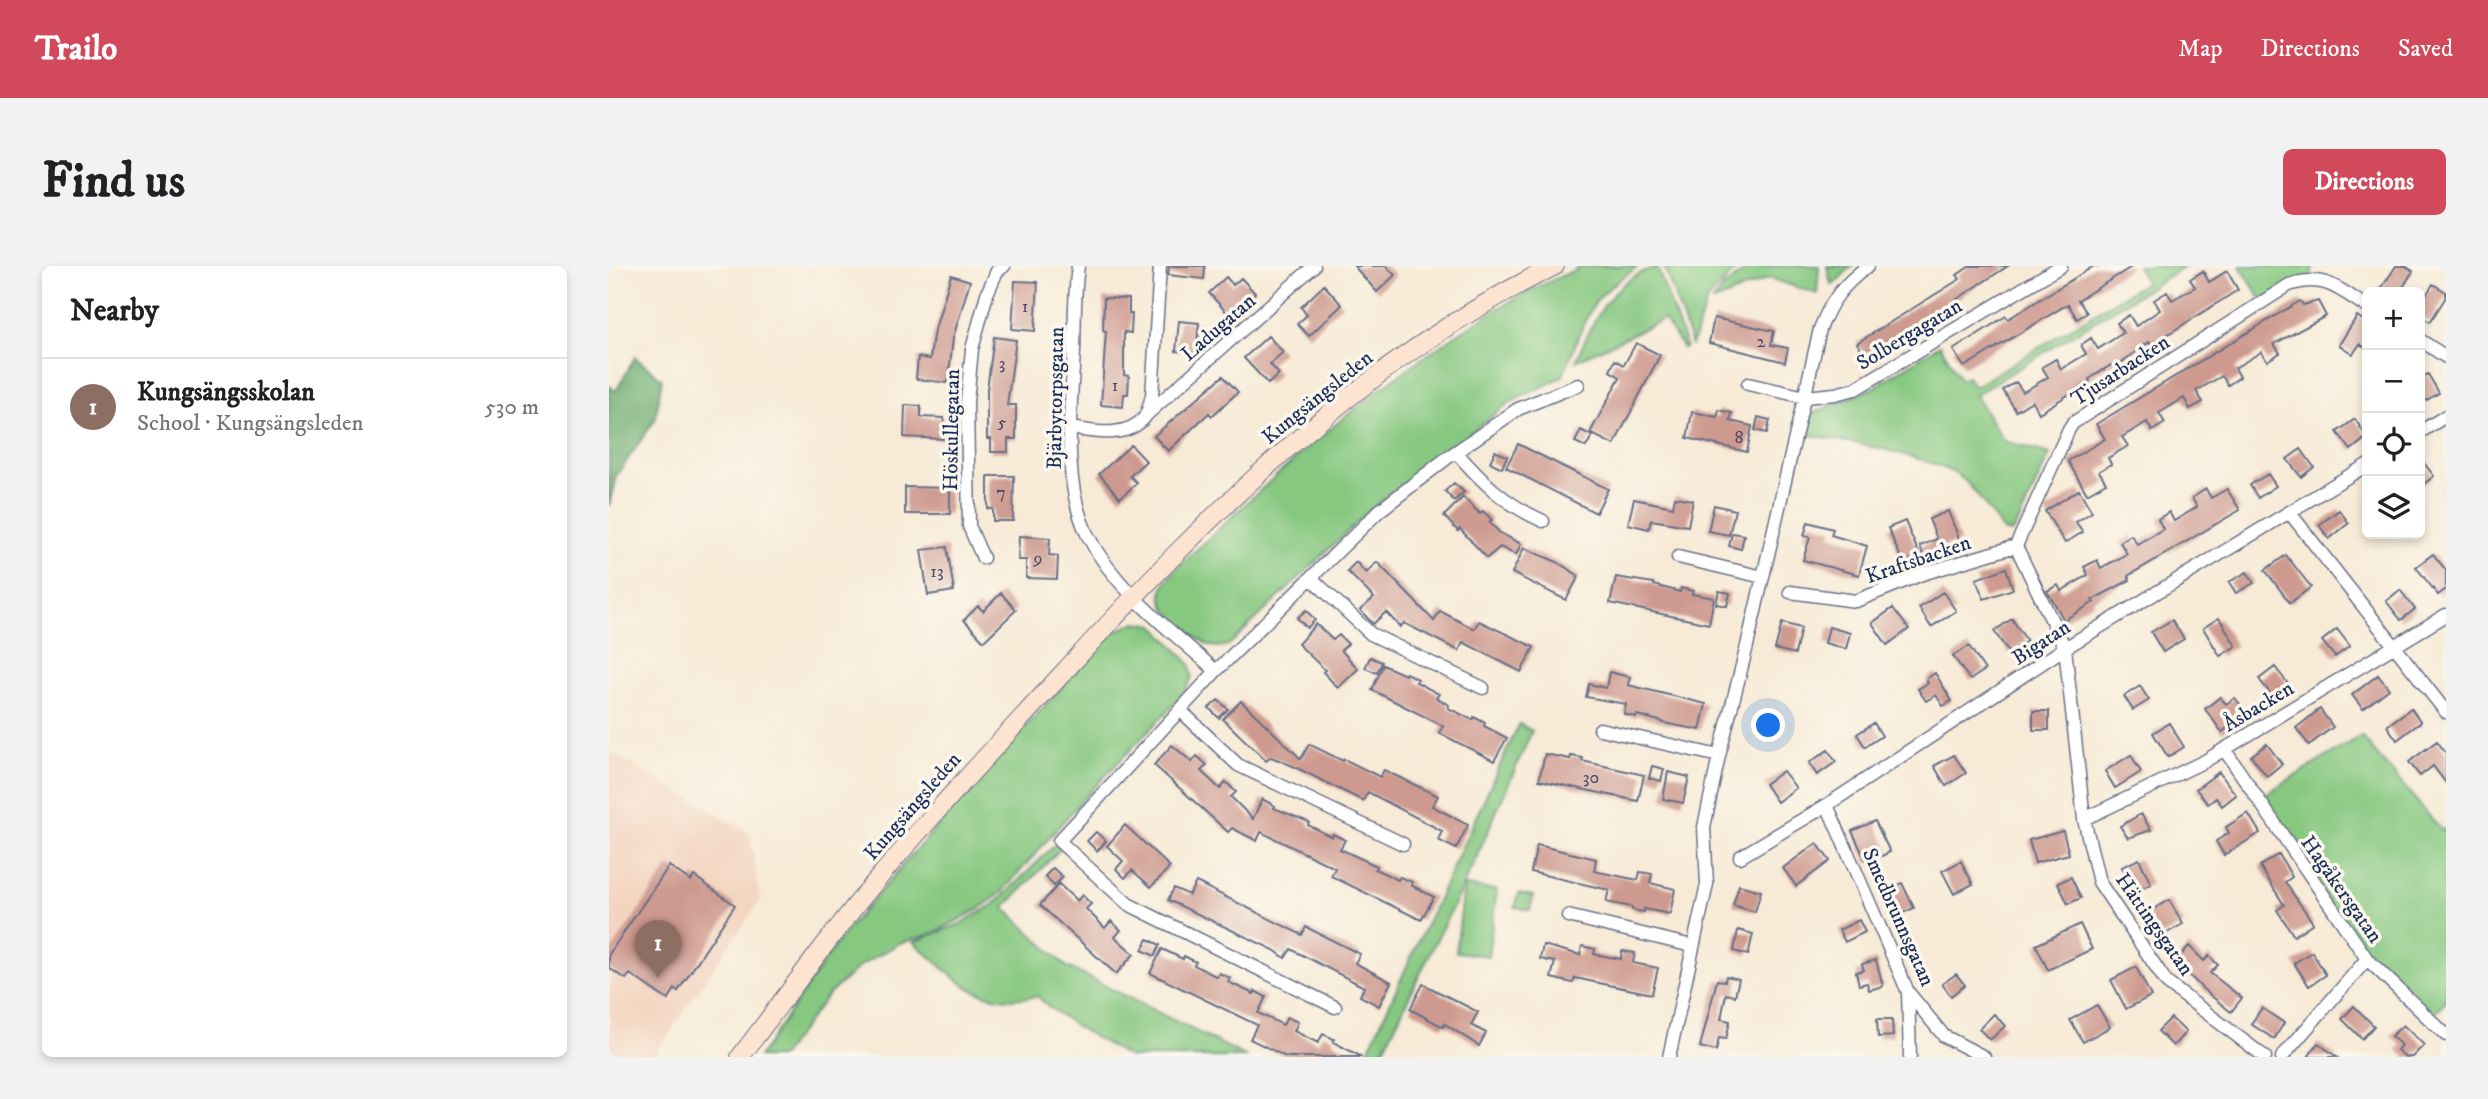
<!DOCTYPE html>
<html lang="en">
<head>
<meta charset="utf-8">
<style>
	:root { --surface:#fff; --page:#f2f2f2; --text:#202124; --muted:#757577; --line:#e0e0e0; --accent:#d1495b }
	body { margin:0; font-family:"IM FELL DW Pica",serif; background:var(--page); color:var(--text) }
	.controls { position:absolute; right:21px; top:21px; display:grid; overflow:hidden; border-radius:10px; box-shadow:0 4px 10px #0003 }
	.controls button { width:63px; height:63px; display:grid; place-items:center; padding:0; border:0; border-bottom:2px solid var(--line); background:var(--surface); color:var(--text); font:35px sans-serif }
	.you { position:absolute; left:1160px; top:460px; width:24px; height:24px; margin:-18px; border:5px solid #fff; border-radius:50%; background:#1a73e8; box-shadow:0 0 0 10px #1a73e833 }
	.badge { display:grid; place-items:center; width:46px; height:46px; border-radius:50%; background:var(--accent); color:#fff; font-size:23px; font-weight:700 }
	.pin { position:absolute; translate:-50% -58px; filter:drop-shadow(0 2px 4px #0008) }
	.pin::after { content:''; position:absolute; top:37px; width:24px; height:21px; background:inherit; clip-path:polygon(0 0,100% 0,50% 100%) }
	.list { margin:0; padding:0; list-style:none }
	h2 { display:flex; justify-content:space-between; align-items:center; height:91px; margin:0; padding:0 28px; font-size:30px }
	h2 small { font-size:23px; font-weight:400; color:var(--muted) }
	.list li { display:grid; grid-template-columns:46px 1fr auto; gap:21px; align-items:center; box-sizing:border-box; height:98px; padding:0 28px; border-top:2px solid var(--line) }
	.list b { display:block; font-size:26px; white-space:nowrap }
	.list p { margin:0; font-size:23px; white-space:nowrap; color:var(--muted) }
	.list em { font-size:23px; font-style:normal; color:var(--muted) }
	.icon { flex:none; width:38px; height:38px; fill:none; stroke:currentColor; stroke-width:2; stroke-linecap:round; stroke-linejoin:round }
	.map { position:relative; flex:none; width:1837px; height:791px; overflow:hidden; border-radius:10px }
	header { display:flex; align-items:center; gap:42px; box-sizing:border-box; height:98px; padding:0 35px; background:var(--accent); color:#fff }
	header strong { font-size:33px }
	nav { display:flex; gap:38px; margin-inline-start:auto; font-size:24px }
	.intro { display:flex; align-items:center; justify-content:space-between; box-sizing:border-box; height:168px; padding:0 42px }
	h1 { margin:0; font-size:49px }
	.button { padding:18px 32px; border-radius:10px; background:var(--accent); color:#fff; font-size:24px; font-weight:700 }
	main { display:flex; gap:42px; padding:0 42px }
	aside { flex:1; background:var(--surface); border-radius:10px; box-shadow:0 4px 10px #0003 }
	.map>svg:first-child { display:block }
</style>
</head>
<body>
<header>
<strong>Trailo</strong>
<nav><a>Map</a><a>Directions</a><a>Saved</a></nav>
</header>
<div class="intro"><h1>Find us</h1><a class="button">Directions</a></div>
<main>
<aside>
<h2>Nearby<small></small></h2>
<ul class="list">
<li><span class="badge" style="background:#8d6e63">1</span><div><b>Kungsängsskolan</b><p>School · Kungsängsleden</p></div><em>530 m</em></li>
</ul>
</aside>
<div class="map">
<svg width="1837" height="791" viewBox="0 0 1837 791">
	<rect width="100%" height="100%" fill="#fbf7ec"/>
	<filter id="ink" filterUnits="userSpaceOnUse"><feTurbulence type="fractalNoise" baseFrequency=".0143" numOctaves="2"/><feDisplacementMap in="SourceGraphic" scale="14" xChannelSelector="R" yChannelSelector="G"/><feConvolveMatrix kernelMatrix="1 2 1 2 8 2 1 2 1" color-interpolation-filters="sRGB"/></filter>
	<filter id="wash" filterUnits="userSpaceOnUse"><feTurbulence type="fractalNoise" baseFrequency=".00686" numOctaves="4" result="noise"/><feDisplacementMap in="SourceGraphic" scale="28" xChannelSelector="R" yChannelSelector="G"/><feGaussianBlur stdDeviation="1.57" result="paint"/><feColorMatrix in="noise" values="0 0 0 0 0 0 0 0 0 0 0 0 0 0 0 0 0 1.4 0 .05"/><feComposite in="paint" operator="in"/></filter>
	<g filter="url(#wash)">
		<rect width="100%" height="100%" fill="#f7ead6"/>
		<path fill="#f3d4bf" d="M0,486l141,81 10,67 -107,157h-44z"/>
		<path fill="#86c880" stroke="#507c6f" stroke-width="2" d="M974,0h55c-14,11 -31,21 -42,36 -16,23 -22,50 -34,75l-53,26 -140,108 -139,133c-14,6 -22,2 -34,-7 -13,-10 -41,-29 -33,-50 6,-15 46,-48 59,-61 90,-86 186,-166 294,-228 21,-12 45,-21 67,-32z
			M1055,0h75l-32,34 -15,45z
			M1142,0h68l-2,28 -48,-16 -57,24 12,-15z
			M1218,0h25l-17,17 -4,1z
			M1528,0h48l-210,129 29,46 46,13 -31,67 -8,12 -8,-2c-12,-17 -24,-37 -39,-51 -26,-23 -118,-39 -154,-45l-4,-5 5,-16 60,-25 69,-44 21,35 6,-3 7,10 172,-105z
			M1631,0h73l-3,14 -47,22z
			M1048,1l29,79 -3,2 -19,-29 -88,42c16,-39 36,-83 81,-94z
			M527,356l18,3 36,39 2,13 -9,18 -99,103 -83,95 -22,16 -43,23 -36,11 -40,23 -32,29 -47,62h-22l85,-124 66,-76 105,-119 97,-105z
			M910,458l13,7 -57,129 -95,197h-15z
			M1752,470l81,95 4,-3v173l-17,18 -62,-60 -110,-160z
			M450,575l5,4 -60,63 63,59 180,90h-118l-50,-29 -30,-21 -12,-11c-62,12 -79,-17 -124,-54l45,-17 38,-22z
			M855,620l33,4 -9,66 -32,-4z
			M910,627l14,3 -3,14 -15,-3z"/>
		<path fill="#6cac6e" stroke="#446e66" stroke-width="2" d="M26,91l27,22 -7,41 -39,56 -7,30v-120l7,5z"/>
		<g id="blocks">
			<path fill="#ce9a8f" d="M560,0h36l-1,13 -36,-4z
				M745,0h32l9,9 -18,17z
				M1361,0h38l-54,35 3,6 -18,12 -2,-2 -69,43 -11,-17 103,-64 -3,-4z
				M1485,0h39l-55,34 9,13 -10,6 -9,-15 -104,63 -11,-17 53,-34 2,3z
				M1787,0h9l8,5 -13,21h-21z
				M1594,5l6,11 18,-11 11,19 -87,55 -2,-3 -34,25 -4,-2 -22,14 1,2 -51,32 -7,-12 -16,10 -13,-21 13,-8 7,10 25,-15 -6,-10 14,-8 5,10 25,-15 -5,-9 10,-7 7,11 25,-16 -6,-10 12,-8 7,11 24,-16 -6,-10 13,-8 5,8 23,-13 -5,-8z
				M342,9l19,6 -17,57 -5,45 -32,-4 2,-22 12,2 3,-23z
				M617,11l7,8 8,-7 14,15 -25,23 -21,-23z
				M406,15l23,1 -3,49 -23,-2z
				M1824,18l13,8v5l-16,25 -10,-6v-11z
				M715,19l18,20 -33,31 -12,-12 10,-9 -6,-8z
				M495,32l25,1v15h3l-1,19 -7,-1v43l5,1 -1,18h-4l-1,13 -22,-2 5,-74 -3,-1z
				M1691,35l3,4 15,-4 8,15 -52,28 6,9 -13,8 -6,-9 -26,16 5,9 -12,8 -6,-9 -26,15 7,11 -13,7 -6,-11 -25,15 6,10 -13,8 -5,-9 -25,15 6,9 -20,12 3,6 -12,7 7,12 -19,11 -19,-33 37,-22 -9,-15z
				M1748,50l10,7v26l-7,-5 -7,10 -14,-9z
				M1105,52l60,13 -3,14 17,3 -3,14 -76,-19z
				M570,55l20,2 -3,30 -20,-2z
				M659,70l15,16 -13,12 9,10 -11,10 -24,-26z
				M385,71l22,3 -9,65h9v34h-8v13h-17v-13h-4v-50z
				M1027,77l24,12 -46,90 -24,-12 30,-56 -10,-6 5,-11 9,5z
				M1819,108l11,19 -19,11v-26z
				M614,110l15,16 -26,24 -3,-3 -41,38 -14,-15z
				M296,139l16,1v11l23,1 -1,21 -39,-2z
				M1110,144l13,3 -2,8 22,5 -5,26 -60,-14 5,-26 25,5z
				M1149,151l12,3 -3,13 -12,-3z
				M1746,153l12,18 -16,13 -14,-18z
				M972,164l11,6 -6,11 -11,-5z
				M909,178l90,45 -12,24 -90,-46z
				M522,179l15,16 -16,15 7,7 -17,15 -21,-24z
				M1692,183l13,18 -13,10 -14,-18z
				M886,185l12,5 -5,12 -12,-6z
				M1811,192l14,18 -14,11z
				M1659,208l8,12 -18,12 -8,-13z
				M379,210h26l-1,45h-20v-12h-5z
				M845,217l10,9 -10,9 -9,-10z
				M296,221l45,1v26h-45z
				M1597,223l5,9 16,-9 13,21 -112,66 2,4 -38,20 2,2 -30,18 -17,-29 11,-6 3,6 27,-16 -4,-8 13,-7 4,8 26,-14 -7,-12 11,-7 6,9 26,-15 -5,-10 11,-7 5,9 23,-14 -5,-9z
				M1470,224l13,22 -16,10 7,10 -18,11 -20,-32z
				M854,231l17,17 3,-3 9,9 -3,2 11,11 21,11 -5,11 -16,-8 -13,11 -27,-29 -2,2 -14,-15z
				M1066,231l18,3 -5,26 -37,-6 -2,9 -21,-5 6,-25 39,8z
				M1105,239l21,5 -6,25 -21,-4z
				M1730,244l10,13 -20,16 -10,-14z
				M1339,245l12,30 -19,7 4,10 -19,6 -6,-18 17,-7 -8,-20z
				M1296,255l15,35 -17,7 -15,-35z
				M1199,256l25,7 -2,6 36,11 -8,29 -56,-15 7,-23 -6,-1z
				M1123,267l12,2 -3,14 -12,-3z
				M410,270l31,2 -1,17 9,1 -1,23 -31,-1v-18h-8z
				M338,281l7,44 -26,4 -7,-45z
				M915,282l33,14 22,14 -13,24 -54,-27z
				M1824,288l13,16v19l-8,6 -22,-28z
				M1677,289l25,32 -21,16 -25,-33z
				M747,296l10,11 11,-11 57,59 6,-10 34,18 5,-8 55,26 -13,25 -58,-30 -4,9 -55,-28 -4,4 -14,-15 -13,12 -13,-14 14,-12 -27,-27z
				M1397,302l7,21 -29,10 -8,-20z
				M1638,306l7,11 -18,10 -7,-11z
				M1007,311l38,6v2l26,7 1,-4 12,3 -1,3 22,4 -5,26 -99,-21z
				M1791,324l15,19 -14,11 -15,-19z
				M1110,325l11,2 -3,13 -11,-2z
				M1334,326l13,19 -25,16 -12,-19z
				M392,327l15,17 -32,31 -20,-21 14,-14 5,5z
				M1284,342l16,21 -22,16 -15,-22z
				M697,344l9,10 -8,8 -10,-10z
				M1610,352l17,28 -16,10 -17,-28z
				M1403,353l15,22 -18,12 -15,-22z
				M1563,354l12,19 -21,13 -12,-20z
				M1173,357l19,5 -6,26 -20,-5z
				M707,358l17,16 6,-5 9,9 -7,6 17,19 -20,19 -15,-16 2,-2 -27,-26z
				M1220,361l21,6 -4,16 -21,-6z
				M1728,363l13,17 -15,11 -13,-16z
				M1360,380l16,24 -15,10 -17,-24z
				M761,391l12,5 -5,11 -12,-5z
				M774,399l22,10 1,-2 12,6 -2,3 23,12 -3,4 13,7 -1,3 25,12 1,-3 11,6 -1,3 23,12 -13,23 -55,-28 4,-7 -71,-36z
				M1666,401l14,18 -16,12 -14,-18z
				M1000,406l21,5 -2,8 78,19 -6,26 -37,-7v-1l-26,-7 -1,2 -12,-3 2,-10 -40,-7 3,-13 17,4z
				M1326,407l17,28 -9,5 -7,-11 -10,6 -8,-12 10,-6 -2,-4z
				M1769,409l11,14 -26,20 -11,-14z
				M1531,420l9,14 -16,10 -9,-14z
				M1611,431l6,7 9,-6 12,15 -25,19 -17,-23z
				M609,434l10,9 -9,9 -10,-10z
				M632,435l60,58 8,-15 34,17 1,-2 36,18 4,-7 54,26 -6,10 36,19 -12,24 -18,-9 4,-9 -74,-39 -5,9 -70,-35 -22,-9 -5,4 -43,-42z
				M1802,442l10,14 -24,18 -10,-14z
				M1711,443l13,18 -24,18 -13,-17z
				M1424,445h16v19h-16z
				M1265,457l8,13 -17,11 -8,-13z
				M1560,457l15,24 -16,10 -15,-24z
				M1828,475l9,12v30l-13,-17 -13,10 -11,-14z
				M1658,478l15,20 -15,12 -16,-20z
				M563,479l20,17 5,-6 10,9 -6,6 19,18 6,-7 10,10 -5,5 22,22 9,-20 13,7 -1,2 35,14 -1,3 24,12 1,-3 12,6 -5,9 37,17 -2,3 23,11 2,-3 12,5 -1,3 23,12 -13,23 -90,-44 4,-8 -74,-36 -4,9 -25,-13 -4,4 -74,-67z
				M1219,484l8,12 -19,13 -8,-12z
				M936,488l25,5 1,-3 12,2 -1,3 62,14 -6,26 -99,-21z
				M1345,489l12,18 -20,13 -12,-20z
				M1522,489l10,17 -26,16 -10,-17z
				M1043,500l12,3 -3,12 -12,-3z
				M1174,505l13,17 -19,14 -12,-18z
				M1059,506l21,5 -6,26 -20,-4z
				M1610,506l17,23 -14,11 -6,-8 -8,6 -12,-15z
				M1639,547l12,20 -36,22 -8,-14 13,-8 -3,-6z
				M1532,548l10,16 -23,8 -8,-12z
				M1266,555l15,31 -23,11 -15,-32z
				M516,559l45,42 -19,20 -19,-17 -7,8 -9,-9 7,-8 -16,-15z
				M1454,565l6,23 -34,9 -6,-23z
				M487,566l10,9 -9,10 -10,-10z
				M1208,577l13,18 -34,25 -13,-18z
				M928,579l59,14 -2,12 44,9 2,-8 12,2 -2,9 25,6 -5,25 -26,-5v3l-12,-2v-3l-26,-5 3,-12 -78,-18z
				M1670,588l13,23 -7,5 28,41 -19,13 -17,-26 7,-5 -24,-39z
				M1530,593l12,25 -16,8 -13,-25z
				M1352,595l12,23 -19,10 -12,-23z
				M60,600l22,15 3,-5 41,29 -57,86 -3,-2 -7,11 -38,-26 -4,5 -17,-11v-14z
				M444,602l10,9 -9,9 -9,-10z
				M1462,611l10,21 -13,6 -10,-21z
				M587,616l106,53 4,-8 54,27 -5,9 36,19 -12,24 -19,-10 4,-9 -73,-38 -6,9 -11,-8 -106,-50 6,-12 15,7z
				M1293,617l12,25 -20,9 -11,-25z
				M450,618l18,17 5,-6 9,9 -5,5 19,19 6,-7 10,9 -6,7 19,17 -18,20 -76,-69z
				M1130,619l22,6 -6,21 -22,-7z
				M1560,634l14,24 -23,13 -13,-24z
				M1250,654l6,12 -20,10 -6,-12z
				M1471,658l12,25 -44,21 -12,-25z
				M1129,664l15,4 -5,21 -14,-4z
				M539,673l12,6 -5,11 -13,-6z
				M934,679l37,10 2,-9 13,3 -1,5 27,5 1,-8 13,2 -2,10 25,5 -6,26 -77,-16 -2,5 -22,-5 4,-16 -15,-3z
				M1580,680l15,15 5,-5 9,9 -8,8 32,25 -11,14 -27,-22 -29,-29z
				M553,683l21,10 1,-3 12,6 -2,3 23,12 2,-4 11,5 -2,4 26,12 1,-3 11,6 -8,16 25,12 4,-8 11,5 -4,9 24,12 5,-9 11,5 -1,3 29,15h-76l-36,-18 7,-14 -107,-52z
				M1703,686l14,23 -17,11 -15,-23z
				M1267,694l7,26 -14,4 -2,-7 -8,2 -3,-13 8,-2 -2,-6z
				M1527,701l15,29 -25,13 -15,-29z
				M1347,708l9,11 -14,11 -9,-12z
				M1117,710l13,3 -4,17 -9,-2 -5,25 9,2 -4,18 -7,-1 -3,13 -16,-4 17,-67 8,1z
				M814,718l55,28 -7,13 15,8 -7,13 -34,-22 -2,3 -33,-18z
				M1488,739l13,22 -27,15 -13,-22z
				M1745,740l20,20 -12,13 -20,-20z
				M1653,742l22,15 -10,16 -23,-15z
				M1385,748l11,12 -15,14 -11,-11z
				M1562,752l15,14 -13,14 -15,-15z
				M1268,753h15l1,17 -15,1z
				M1794,759l21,20 -12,12h-7l-8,-7 4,-5 -10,-9z
				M1709,777l19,14h-29z"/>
		</g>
	</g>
	<g filter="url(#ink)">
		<use href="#blocks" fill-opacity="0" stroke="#687088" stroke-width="2"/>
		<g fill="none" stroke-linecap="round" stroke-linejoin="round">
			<g stroke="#687088" stroke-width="15">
				<path id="street" d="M469,0c-4,28 -3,57 -4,85 -3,59 -13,130 14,185 28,55 83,94 128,135
					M1811,74l26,17
					M1139,118l57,13 30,-3 20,-5 206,-123
					M536,150l169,-150
					M462,162c23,4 56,11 74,-11 3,-5 5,-15 7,-21l8,-130
					M1811,166l26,-16
					M847,186c27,31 49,52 87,69
					M1681,247l156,199
					M1407,280l49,102 19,171 15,63 68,101 98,74
					M1407,280l53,-117 4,-6 216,-138c35,-12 50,4 78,22
					M1069,291l85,20
					M374,292l-14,-32 -2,-124 5,-53 15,-55 10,-23 7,-5
					M702,312l60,56 112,54
					M1181,326l66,9 66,-27 94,-28
					M571,444l58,55 165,79
					M991,463l119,27
					M1615,483l143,210 79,76
					M1218,539l81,187 36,44 40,21
					M1475,553l121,-58 241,-146
					M1131,591l87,-52 238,-157 302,-183
					M959,650l124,30
					M1299,726l2,65
					M726,741l-207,-103 -69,-63 157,-170 163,-160 68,-53 71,-49 60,-24
					M1060,791l38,-173 -3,-57 15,-71 28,-110 73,-317c11,-29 23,-44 48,-63
					M1673,791l85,-98"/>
			</g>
			<g stroke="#687088" stroke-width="20">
				<path id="secondary" d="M131,791c43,-56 84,-114 130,-169 61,-73 127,-143 192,-214 143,-156 299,-314 493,-408"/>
			</g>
			<use href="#street" stroke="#fff" stroke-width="12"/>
			<use href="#secondary" stroke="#fde4d1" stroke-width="18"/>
		</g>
	</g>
	<g text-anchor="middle" stroke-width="7" stroke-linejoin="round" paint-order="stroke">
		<g font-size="18" fill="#484a6a">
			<text x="416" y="46">1</text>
			<text x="1152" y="81">2</text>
			<text x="393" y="103">3</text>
			<text x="506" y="125">1</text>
			<text x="393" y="162">5</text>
			<text x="1130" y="177">8</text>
			<text x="392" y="232">7</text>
			<text x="429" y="298">9</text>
			<text x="328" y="311">13</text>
			<text x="982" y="517">30</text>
		</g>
		<g font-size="21" fill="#1b2f5e" stroke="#fbf7ec">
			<text transform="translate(609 61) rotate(-41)" y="7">Ladugatan</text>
			<text transform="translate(1300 68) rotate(-31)" y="7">Solbergagatan</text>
			<text transform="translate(1511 104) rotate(-33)" y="7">Tjusarbacken</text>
			<text transform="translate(708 131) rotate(-39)" y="7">Kungsängsleden</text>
			<text transform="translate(446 132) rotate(-89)" y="7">Bjärbytorpsgatan</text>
			<text transform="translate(342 164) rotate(-89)" y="7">Höskullegatan</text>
			<text transform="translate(1309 293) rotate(-19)" y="7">Kraftsbacken</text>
			<text transform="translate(1432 376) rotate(-33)" y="7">Bigatan</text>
			<text transform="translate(1649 440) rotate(-31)" y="7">Åsbacken</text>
			<text transform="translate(303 540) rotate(-49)" y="7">Kungsängsleden</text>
			<text transform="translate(1733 623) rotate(55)" y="7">Hagåkersgatan</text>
			<text transform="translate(1290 651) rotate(66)" y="7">Smedbrunnsgatan</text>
			<text transform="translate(1546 658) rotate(55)" y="7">Hättingsgatan</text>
		</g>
	</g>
</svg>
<div class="controls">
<button>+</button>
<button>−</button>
<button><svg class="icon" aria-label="locate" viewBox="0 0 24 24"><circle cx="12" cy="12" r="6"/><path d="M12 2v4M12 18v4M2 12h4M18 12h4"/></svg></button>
<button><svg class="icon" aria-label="layers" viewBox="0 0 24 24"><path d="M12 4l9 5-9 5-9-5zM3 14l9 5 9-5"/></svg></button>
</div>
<div class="you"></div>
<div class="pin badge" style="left:49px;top:712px;background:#8d6e63">1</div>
</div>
</main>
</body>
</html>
